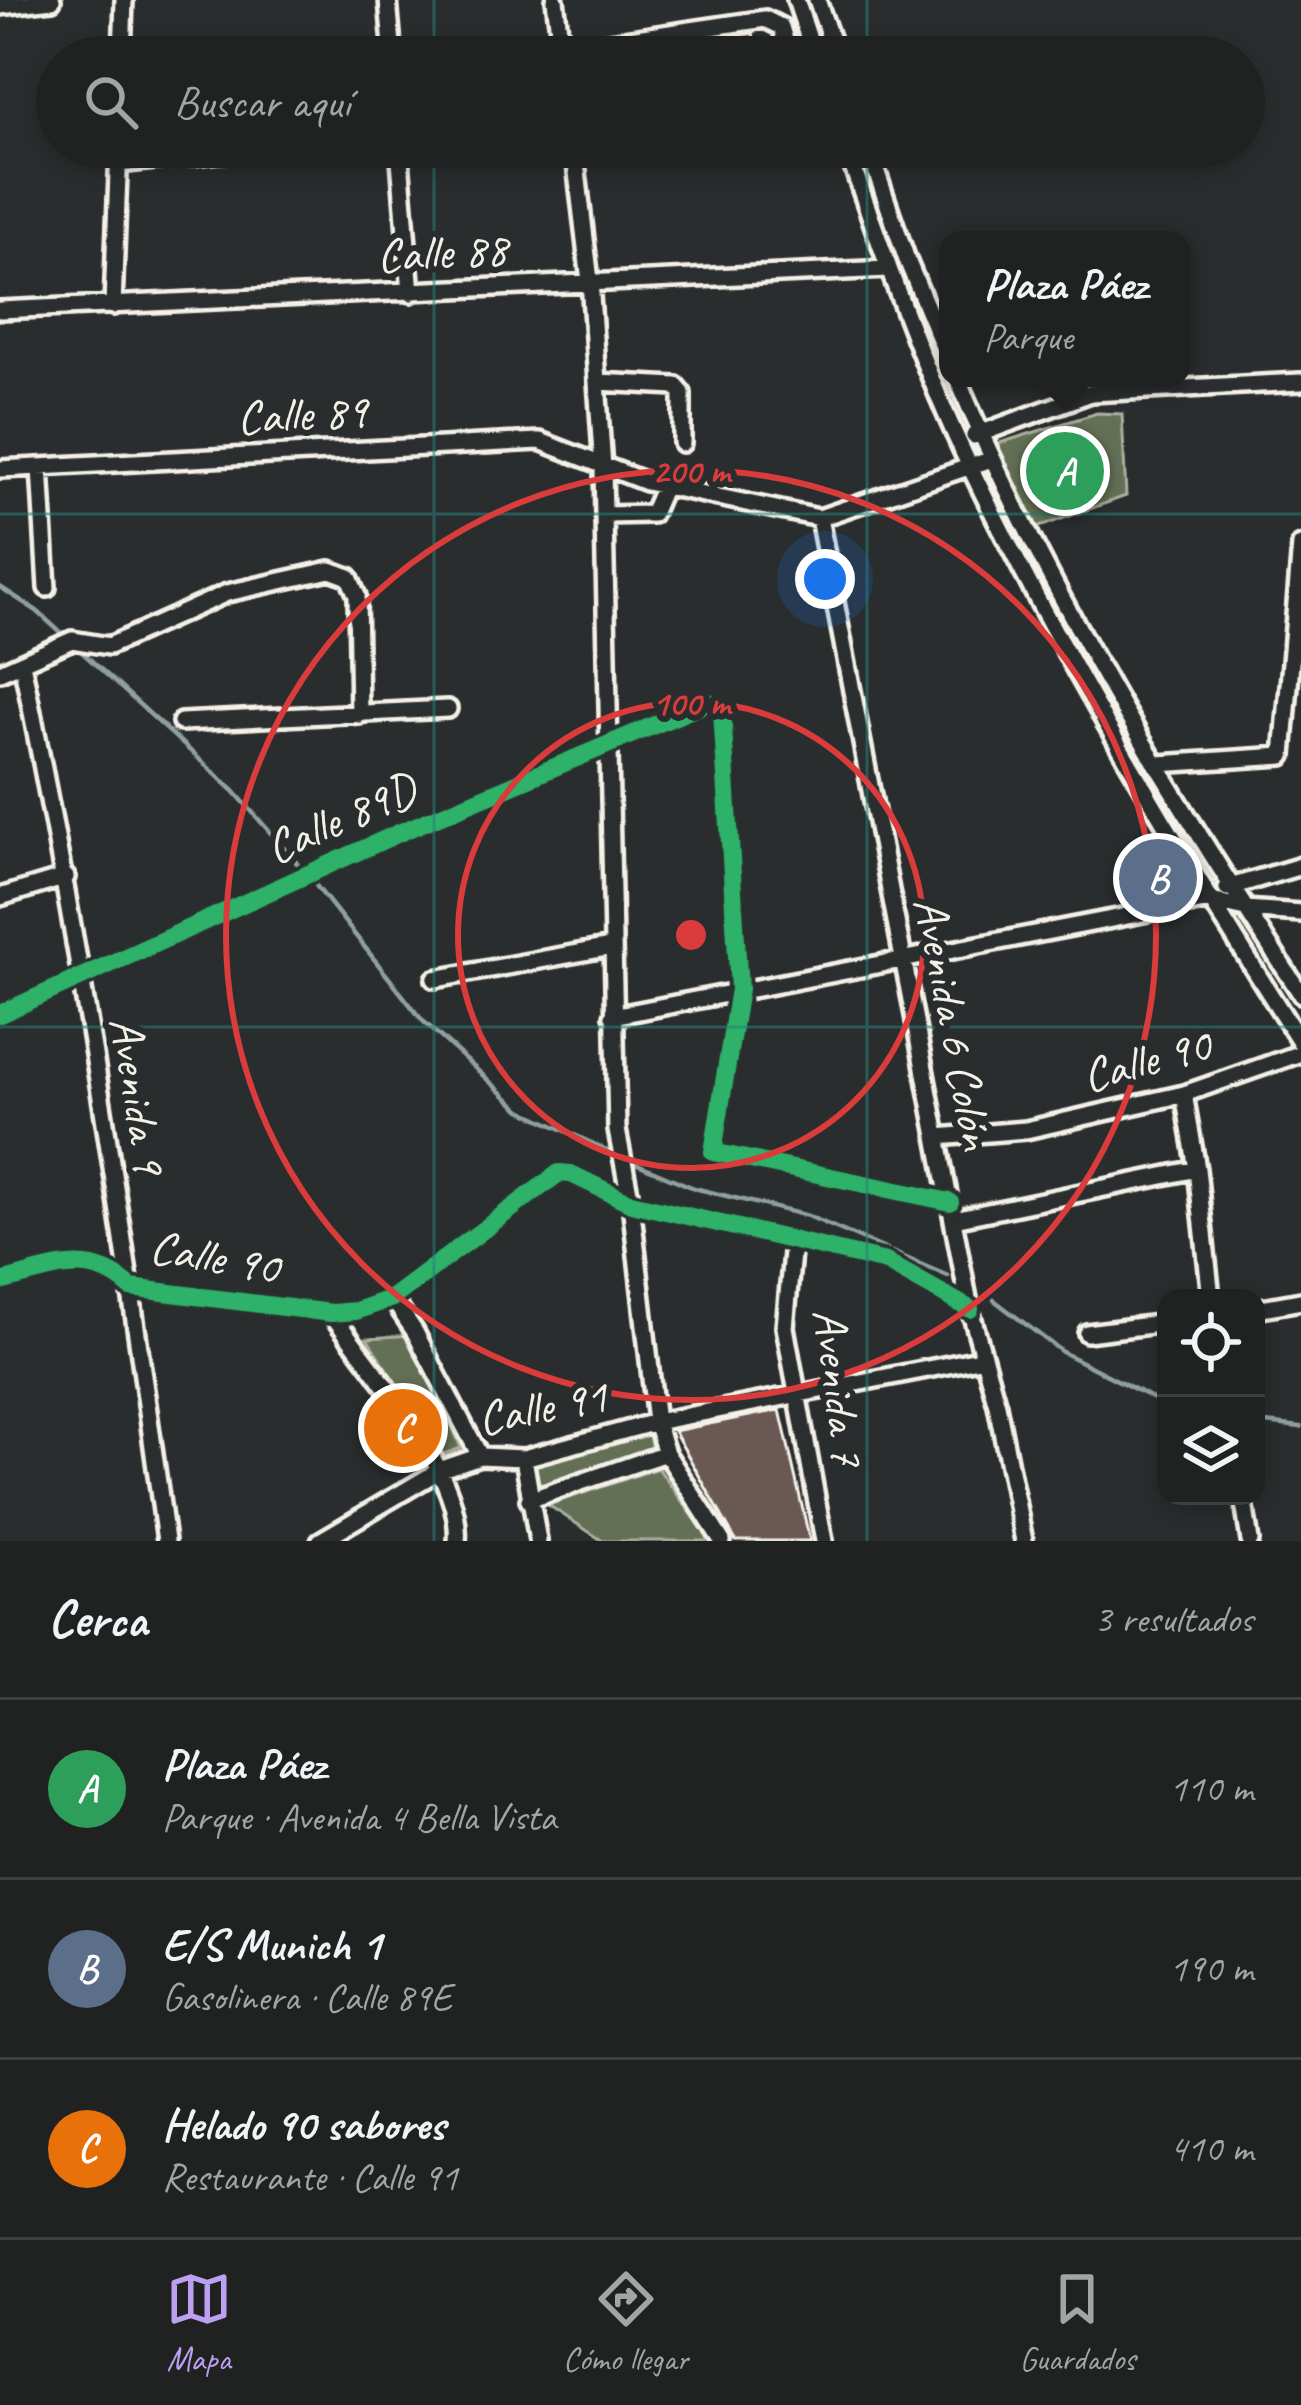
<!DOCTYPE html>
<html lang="es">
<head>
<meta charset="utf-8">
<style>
	:root { --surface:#202222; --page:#282a2a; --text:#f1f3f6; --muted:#a2a4a5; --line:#3d3f40; --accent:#bca0f2 }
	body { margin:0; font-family:Caveat,sans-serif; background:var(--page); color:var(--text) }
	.controls { position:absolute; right:36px; bottom:36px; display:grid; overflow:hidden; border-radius:24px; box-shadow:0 6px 18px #0003 }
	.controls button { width:108px; height:108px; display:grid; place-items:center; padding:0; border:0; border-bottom:3px solid var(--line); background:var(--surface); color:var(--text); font:60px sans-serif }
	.you { position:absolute; left:825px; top:579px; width:42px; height:42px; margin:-30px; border:9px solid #fff; border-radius:50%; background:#1a73e8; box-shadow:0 0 0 18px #1a73e833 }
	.badge { display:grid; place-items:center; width:78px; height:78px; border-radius:50%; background:var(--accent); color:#fff; font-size:39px; font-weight:700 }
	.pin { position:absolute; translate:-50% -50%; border:6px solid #fff; box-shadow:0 3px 12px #0006 }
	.popup { position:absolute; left:939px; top:231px; width:252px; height:156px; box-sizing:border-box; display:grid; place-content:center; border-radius:24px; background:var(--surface); filter:drop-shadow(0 3px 9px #0005); font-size:39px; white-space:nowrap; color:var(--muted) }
	.popup b { font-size:45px; color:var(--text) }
	.popup::after { content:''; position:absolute; left:50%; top:100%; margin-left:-24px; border:24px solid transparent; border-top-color:var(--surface) }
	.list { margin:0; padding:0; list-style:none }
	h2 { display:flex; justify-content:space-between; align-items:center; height:156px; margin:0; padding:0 48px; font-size:51px }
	h2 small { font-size:39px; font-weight:400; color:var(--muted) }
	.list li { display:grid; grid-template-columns:78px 1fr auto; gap:36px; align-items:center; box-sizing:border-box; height:180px; padding:0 48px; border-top:3px solid var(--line) }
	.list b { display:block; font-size:45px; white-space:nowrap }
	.list p { margin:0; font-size:39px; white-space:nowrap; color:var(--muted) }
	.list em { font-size:39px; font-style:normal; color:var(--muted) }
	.icon { flex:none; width:66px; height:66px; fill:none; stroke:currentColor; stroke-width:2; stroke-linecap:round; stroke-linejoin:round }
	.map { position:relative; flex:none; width:1301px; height:1541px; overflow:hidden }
	.search { position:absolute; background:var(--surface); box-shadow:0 6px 18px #0003; left:36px; right:36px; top:36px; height:132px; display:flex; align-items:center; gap:30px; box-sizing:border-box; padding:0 42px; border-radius:66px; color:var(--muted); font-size:45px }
	.sheet { height:696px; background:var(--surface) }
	nav { display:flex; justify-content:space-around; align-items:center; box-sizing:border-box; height:168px; border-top:3px solid var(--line); background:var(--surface); font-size:33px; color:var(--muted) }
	nav a { display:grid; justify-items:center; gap:6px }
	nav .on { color:var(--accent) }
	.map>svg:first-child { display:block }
</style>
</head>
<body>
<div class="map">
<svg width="1301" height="1541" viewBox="0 0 1301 1541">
	<rect width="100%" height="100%" fill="#2a2d2e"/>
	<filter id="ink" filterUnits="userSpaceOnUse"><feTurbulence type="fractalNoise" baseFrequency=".00833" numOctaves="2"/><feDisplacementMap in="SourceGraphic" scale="24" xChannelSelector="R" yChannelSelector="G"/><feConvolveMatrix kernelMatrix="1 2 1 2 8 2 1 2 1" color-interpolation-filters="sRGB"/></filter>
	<g filter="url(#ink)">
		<path fill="#646f56" stroke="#acb09f" stroke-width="3" d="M1097,413l25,1 4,82 -98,35 7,-4 -42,-82z
			M413,1335l48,113 -20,7 -74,-117z
			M648,1430l4,20 -114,39 -2,-25z
			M658,1468l53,73h-108l-55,-36z"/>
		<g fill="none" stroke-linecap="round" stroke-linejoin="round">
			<path stroke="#8fa09e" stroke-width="4.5" d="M0,587l37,24 197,180 69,79
				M310,878l113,143 98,89 96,45
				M628,1160l66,28 114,28 140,60
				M994,1300l68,52 104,53
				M1256,1422l45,5"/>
		</g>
		<path fill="#6b5954" stroke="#f4f1e8" stroke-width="3" d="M753,33l5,24h-113l-1,-5z
			M780,1410l30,131h-74l-62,-110z"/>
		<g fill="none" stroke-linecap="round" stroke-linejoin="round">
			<g stroke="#f4f1e8" stroke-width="24">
				<path id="minor" d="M388,0l5,57
					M555,0l7,54
					M796,0l19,57
					M817,0l20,57
					M0,6l52,-6
					M562,49l203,-30 16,8 9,30
					M122,57l2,-57
					M399,147l12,146
					M574,147l16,134 13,187 14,662 14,73 25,219 10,31 56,88
					M846,147c38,109 76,220 126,324 96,198 211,387 329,572
					M868,147l39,113 41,98
					M118,164l158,-17
					M113,306l6,-159
					M0,310l888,-41
					M957,378c91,217 215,419 344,616
					M597,382l79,4 6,7v50
					M974,436l117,-43 210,-11
					M40,467l7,121
					M0,469l540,-28 106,41 173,36 173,-59
					M604,515l48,-1 12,-28
					M819,518l151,791 27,96 27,136
					M22,663c60,291 104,584 144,878
					M0,672l72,-32 37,6 118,-53 103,-23 19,7 8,19 2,119
					M181,722l267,-13
					M1158,764l125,-8 18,-211
					M1227,888l74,-22
					M0,897l66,-20
					M435,979l176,-32
					M0,1014l401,-182 308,-130 13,9 17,278 -26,163 237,50
					M613,1016l597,-116 35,9 56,4
					M1184,1094l13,75 14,129
					M937,1137l89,-7 158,-36 117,-41
					M954,1219l243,-50
					M793,1242l-8,85 39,214
					M0,1282c50,-12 89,-33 131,6l200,25 25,-2 36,-13 167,-125 12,1 60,29 255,59 84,47
					M392,1298l23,34 65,124
					M1256,1309l45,-8
					M331,1313c39,55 133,161 126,228
					M1087,1333l79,-10
					M524,1458l14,83
					M1243,1496l7,45
					M529,1500l137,-47
					M320,1541l122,-72 38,-13 44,2 132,-36 328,-64"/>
			</g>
			<use href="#minor" stroke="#2a2d2e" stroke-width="15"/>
			<g stroke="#2a2d2e" stroke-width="26">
				<path id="cycleway" d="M0,1014l401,-182 308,-130 13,9 17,278 -26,163 237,50
					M0,1282c50,-12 89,-33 131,6l200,25 25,-2 36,-13 167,-125 12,1 60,29 255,59 84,47"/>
			</g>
			<use href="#cycleway" stroke="#2db169" stroke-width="18"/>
		</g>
	</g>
	<path fill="none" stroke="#26827a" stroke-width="3" stroke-opacity="0.55" d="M434,0v57M867,0v57M434,147v1394M867,147v1394M0,514h1301M0,1027h1301"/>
	<g fill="none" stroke="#d93c3b" stroke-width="6">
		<circle cx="691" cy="935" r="233"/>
		<circle cx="691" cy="935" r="465"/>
	</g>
	<g text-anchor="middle" stroke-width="12" stroke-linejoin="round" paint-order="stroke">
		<g font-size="48" fill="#f4f1e8" stroke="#2a2d2e">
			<text transform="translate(442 251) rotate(-3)" y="17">Calle 88</text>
			<text transform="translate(302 413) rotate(-3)" y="17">Calle 89</text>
			<text transform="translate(340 817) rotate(-24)" y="17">Calle 89D</text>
			<text transform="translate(955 1023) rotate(79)" y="17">Avenida 6 Colón</text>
			<text transform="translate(1146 1059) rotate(-15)" y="17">Calle 90</text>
			<text transform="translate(139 1095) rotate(81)" y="17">Avenida 9</text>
			<text transform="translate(215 1256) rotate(10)" y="17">Calle 90</text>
			<text transform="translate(840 1387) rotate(83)" y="17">Avenida 7</text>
			<text transform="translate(542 1406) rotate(-11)" y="17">Calle 91</text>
		</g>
	</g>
	<circle cx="691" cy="935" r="18" fill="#d93c3b" stroke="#2a2d2e" stroke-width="6"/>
	<g font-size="36" text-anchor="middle" font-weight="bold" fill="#d93c3b" stroke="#2a2d2e" stroke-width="12" stroke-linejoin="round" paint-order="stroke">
		<text x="691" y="483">200 m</text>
		<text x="691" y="715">100 m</text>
	</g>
</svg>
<div class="controls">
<button><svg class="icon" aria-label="locate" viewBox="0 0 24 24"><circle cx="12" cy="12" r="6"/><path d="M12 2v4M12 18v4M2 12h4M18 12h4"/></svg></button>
<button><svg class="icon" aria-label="layers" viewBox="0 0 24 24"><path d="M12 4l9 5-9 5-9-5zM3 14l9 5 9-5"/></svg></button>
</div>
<div class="you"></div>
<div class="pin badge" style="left:1065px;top:471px;background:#2e9e5b">A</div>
<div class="popup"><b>Plaza Páez</b>Parque</div>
<div class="pin badge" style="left:1158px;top:878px;background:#5c6f8a">B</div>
<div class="pin badge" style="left:403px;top:1428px;background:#e8710a">C</div>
<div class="search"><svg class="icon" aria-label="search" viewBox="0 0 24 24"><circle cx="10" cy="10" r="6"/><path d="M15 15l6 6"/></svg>Buscar aquí</div>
</div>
<section class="sheet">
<h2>Cerca<small>3 resultados</small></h2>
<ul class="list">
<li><span class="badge" style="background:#2e9e5b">A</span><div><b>Plaza Páez</b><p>Parque · Avenida 4 Bella Vista</p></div><em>110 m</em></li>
<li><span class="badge" style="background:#5c6f8a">B</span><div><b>E/S Munich 1</b><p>Gasolinera · Calle 89E</p></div><em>190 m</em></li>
<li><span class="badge" style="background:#e8710a">C</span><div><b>Helado 90 sabores</b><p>Restaurante · Calle 91</p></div><em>410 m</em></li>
</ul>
</section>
<nav>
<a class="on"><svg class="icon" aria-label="map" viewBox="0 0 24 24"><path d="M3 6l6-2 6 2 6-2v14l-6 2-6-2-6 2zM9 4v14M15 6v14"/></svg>Mapa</a>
<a><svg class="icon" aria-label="directions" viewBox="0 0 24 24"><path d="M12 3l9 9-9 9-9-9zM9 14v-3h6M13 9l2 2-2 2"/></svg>Cómo llegar</a>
<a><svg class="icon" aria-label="saved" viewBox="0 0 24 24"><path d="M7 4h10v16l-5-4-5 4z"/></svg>Guardados</a>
</nav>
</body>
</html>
